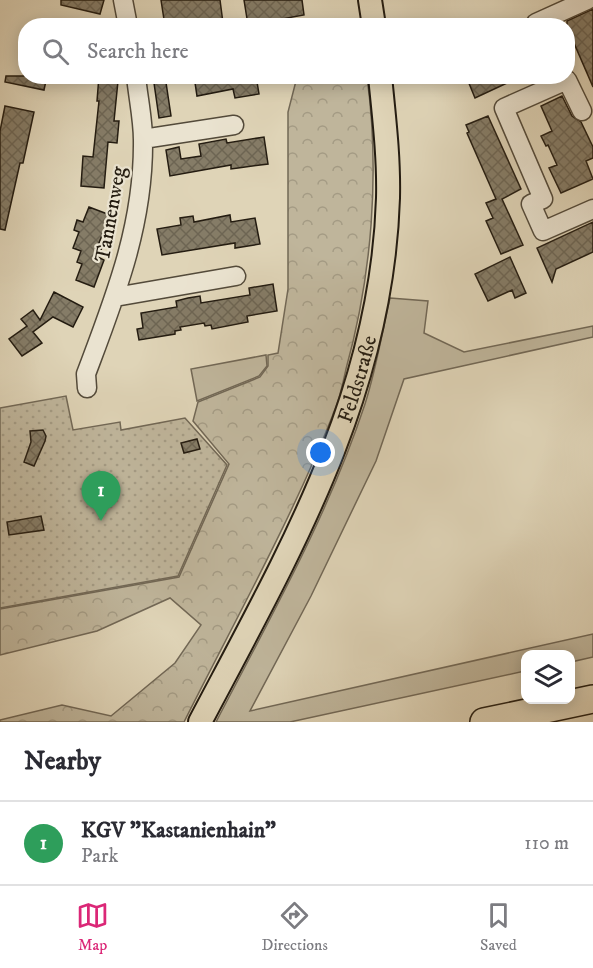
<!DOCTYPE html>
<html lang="en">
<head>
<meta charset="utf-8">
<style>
	:root { --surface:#fff; --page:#f2f2f3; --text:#2b2b33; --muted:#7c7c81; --line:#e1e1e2; --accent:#db2777 }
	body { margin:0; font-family:"IM FELL DW Pica",serif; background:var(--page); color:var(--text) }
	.controls { position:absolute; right:18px; bottom:18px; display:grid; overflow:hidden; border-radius:12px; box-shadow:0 3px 15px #0003 }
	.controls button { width:54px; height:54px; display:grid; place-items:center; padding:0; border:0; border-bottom:2px solid var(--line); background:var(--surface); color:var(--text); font:30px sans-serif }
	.you { position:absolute; left:321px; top:453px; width:21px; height:21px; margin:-15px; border:4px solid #fff; border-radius:50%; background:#1a73e8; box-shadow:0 0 0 9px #1a73e833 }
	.badge { display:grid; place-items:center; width:39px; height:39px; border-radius:50%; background:var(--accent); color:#fff; font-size:20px; font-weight:700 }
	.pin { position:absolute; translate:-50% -50px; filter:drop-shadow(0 2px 3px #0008) }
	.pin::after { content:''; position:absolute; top:32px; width:21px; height:18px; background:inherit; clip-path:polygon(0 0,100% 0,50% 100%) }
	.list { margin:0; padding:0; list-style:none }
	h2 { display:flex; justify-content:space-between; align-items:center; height:78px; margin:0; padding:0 24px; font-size:26px }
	h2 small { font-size:20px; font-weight:400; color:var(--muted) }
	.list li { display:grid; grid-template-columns:39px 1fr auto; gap:18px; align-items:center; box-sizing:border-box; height:84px; padding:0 24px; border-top:2px solid var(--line) }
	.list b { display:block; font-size:22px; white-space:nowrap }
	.list p { margin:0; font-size:20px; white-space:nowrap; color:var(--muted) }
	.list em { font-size:20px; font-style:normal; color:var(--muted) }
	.icon { flex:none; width:33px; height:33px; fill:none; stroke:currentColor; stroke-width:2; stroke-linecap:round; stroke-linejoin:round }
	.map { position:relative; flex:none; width:593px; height:722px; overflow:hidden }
	.search { position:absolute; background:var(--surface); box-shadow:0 3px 15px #0003; left:18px; right:18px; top:18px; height:66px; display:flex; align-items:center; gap:15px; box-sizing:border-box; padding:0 21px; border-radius:24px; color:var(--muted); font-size:22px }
	.sheet { height:162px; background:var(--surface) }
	nav { display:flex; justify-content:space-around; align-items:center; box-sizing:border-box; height:84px; border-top:2px solid var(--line); background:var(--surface); font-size:16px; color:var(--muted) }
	nav a { display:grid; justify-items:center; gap:3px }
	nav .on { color:var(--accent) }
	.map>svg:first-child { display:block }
</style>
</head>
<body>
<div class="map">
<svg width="593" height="722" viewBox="0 0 593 722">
	<defs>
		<pattern id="forest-crowns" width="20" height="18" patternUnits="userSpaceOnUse" patternTransform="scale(1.5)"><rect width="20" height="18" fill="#bfb59b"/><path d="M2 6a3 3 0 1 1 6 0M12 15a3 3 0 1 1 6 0" fill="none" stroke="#a49b84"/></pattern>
		<pattern id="garden-dots" width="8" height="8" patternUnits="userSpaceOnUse" patternTransform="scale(1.5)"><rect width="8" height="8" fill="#bfb59b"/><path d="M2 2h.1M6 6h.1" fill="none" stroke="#a49b84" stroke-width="1.8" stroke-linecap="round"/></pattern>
		<pattern id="building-cross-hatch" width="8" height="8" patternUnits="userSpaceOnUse" patternTransform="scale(1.5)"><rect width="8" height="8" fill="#857c67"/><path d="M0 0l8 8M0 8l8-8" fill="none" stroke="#6d6553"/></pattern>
	</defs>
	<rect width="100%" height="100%" fill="#dfd4b7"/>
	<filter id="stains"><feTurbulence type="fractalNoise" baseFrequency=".00333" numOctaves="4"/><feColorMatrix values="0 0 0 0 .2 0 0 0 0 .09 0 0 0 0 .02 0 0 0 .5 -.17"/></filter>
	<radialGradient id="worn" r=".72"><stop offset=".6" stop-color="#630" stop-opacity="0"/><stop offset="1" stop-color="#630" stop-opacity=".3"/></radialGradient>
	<path fill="#bfb59b" stroke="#726856" stroke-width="1.5" d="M390,298l38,3 -4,32 40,19 129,-26v11l-189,42 -28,82 -65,135 -61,115 343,-77v23l-22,5 -1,-8h-44l-1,17 -235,51h-74c54,-104 112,-206 149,-318 11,-34 17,-71 25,-106z
		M266,355l1,11 -8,10 -62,25 -6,-32z"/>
	<path fill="url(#forest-crowns)" stroke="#726856" stroke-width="1.5" d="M297,77h70c13,96 5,198 -21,292 -3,14 -6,29 -12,43 -42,107 -99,208 -150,310h-184v-2l62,-15 49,11 64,-53 26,-38 -31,-27 -73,33 -97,24v-46l179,-32 50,-113 -36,-43 5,-19 62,-25 8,-11v-11l10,-2 10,-64v-177z"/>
	<path fill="url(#garden-dots)" stroke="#726856" stroke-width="1.5" d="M66,396l7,34 47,-8 1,8 64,-12 42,47 -49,111 -178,32v-200z"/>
	<path fill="url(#building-cross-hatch)" stroke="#241c11" stroke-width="1.5" d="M61,0h43l-4,14 -39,-9z
		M161,0h59l3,23 -13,3h-45z
		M244,0h58l2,15 -56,10z
		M593,9v78l-26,-60v-6z
		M6,76h41l-3,14 -39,-8z
		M99,76h14v5h5l-4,40h5l-2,22 -9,-1 -4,46 -23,-2 2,-30 10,1 6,-56h-2z
		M153,76h12l6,40 -12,2z
		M194,76h62l3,18 -24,4 -2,-9 -36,7z
		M466,76h56l-47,22z
		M562,96l10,20 9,6 12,25v11l-7,3 7,18 -32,14 -12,-25 8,-3 -9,-20 -2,1 -5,-10 11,-5 -11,-25z
		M5,106l29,6 -11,51h-3l-15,67 -5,-1v-98z
		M488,116l33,73 -19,10 21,46 -22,9 -15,-33 7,-3 -7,-15 10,-4 -29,-66 2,-1 -3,-7z
		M264,137l4,27 -30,4 -7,1v-4l-61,11 -4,-26 13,-3 2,12 20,-3 -2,-12 27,-5 1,4z
		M89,207l21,8 -11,28 4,2 -5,12 6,3 -10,27 -18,-7 6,-16 -5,-2 4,-11 -8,-3 6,-16 -5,-2 3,-10 6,2z
		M230,215l1,7 24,-4 5,26 -25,4v-5l-73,12 -5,-26 24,-4 -1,-7 13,-2 1,6z
		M593,222v30l-37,17 -4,13 -15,-34z
		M510,257l16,36 -11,5 -3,-8 -24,11 -13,-27z
		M273,284l4,27 -30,5 1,6 -36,7 -1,-4 -6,1 -1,-3 -24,4 1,3 -6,1v3l-36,6 -2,-11 6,-1 -2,-15 36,-6 -1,-6 12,-3 12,-2 1,7 49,-8 -1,-7z
		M54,292l29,15 -10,20 -20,-10 -20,15 9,11 -20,13 -13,-17 18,-13 -6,-7 12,-9 7,10z
		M43,430l3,6 -1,5 -11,25 -10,-4 7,-20 -1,-11z
		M197,439l3,10 -16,4 -3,-10z
		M41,516l3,14 -35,5 -2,-13z"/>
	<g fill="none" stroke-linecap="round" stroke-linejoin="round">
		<g stroke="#534a3a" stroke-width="21">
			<path id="minor" d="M123,0l5,26
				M537,26l-1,-3 51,-23
				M582,111l-15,-31 -63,28 39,91 -12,5 12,27 50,-22
				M143,139l91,-14
				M115,297l121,-21
				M87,388l-1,-14c29,-77 58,-149 57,-234 0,-21 -5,-43 -7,-64"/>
		</g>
		<g stroke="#241c11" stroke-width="26">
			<g id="major">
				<path d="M370,0l4,26"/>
				<path id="s1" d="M200,722c89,-169 182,-327 188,-524 1,-41 -4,-81 -8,-122"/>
			</g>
		</g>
		<g stroke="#241c11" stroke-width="30">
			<path id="highway" d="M484,722l109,-23"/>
		</g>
		<use href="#minor" stroke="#eae3d0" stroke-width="18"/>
		<use href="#major" stroke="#dfd4b7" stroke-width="22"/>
		<use href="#highway" stroke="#dfd4b7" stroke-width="27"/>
	</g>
	<g text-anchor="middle" stroke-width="4.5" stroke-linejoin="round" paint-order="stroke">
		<g font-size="21" fill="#241c11" stroke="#eae3d0">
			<text transform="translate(110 214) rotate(-80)" y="7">Tannenweg</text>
			<text dy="7" stroke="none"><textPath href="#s1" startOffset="378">Feldstraße</textPath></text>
		</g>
	</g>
	<rect width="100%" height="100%" filter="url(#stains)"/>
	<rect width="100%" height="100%" fill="url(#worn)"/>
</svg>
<div class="controls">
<button><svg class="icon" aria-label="layers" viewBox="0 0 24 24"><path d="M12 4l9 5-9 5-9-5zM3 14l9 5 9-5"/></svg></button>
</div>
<div class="you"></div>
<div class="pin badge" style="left:101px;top:521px;background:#2e9e5b">1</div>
<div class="search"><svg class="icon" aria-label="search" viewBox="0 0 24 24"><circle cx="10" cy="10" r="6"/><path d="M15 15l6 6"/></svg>Search here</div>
</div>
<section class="sheet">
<h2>Nearby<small></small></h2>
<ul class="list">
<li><span class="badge" style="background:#2e9e5b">1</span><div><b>KGV &quot;Kastanienhain&quot;</b><p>Park</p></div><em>110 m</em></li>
</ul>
</section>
<nav>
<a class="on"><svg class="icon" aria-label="map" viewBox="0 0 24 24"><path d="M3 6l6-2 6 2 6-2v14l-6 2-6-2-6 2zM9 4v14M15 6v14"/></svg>Map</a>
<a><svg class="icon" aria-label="directions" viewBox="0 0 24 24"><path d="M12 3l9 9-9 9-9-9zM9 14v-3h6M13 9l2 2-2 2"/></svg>Directions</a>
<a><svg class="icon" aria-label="saved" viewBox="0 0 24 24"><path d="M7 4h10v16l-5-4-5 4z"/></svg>Saved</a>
</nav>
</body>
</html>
